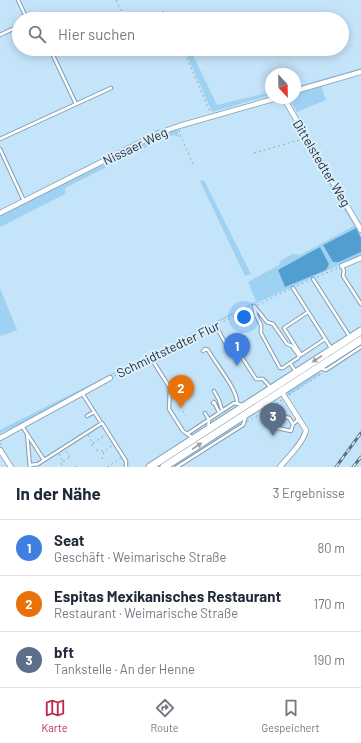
<!DOCTYPE html>
<html lang="de">
<head>
<meta charset="utf-8">
<style>
	:root { --surface:#fff; --page:#f2f2f3; --text:#1f2937; --muted:#747a83; --line:#e0e1e3; --accent:#bb2a4b }
	body { margin:0; font-family:Barlow,sans-serif; background:var(--page); color:var(--text) }
	.compass { position:absolute; left:265px; top:68px; width:36px; height:36px; border-radius:50%; background:var(--surface); box-shadow:0 2px 10px #0003; rotate:158deg }
	.you { position:absolute; left:244px; top:317px; width:14px; height:14px; margin:-10px; border:3px solid #fff; border-radius:50%; background:#1a73e8; box-shadow:0 0 0 6px #1a73e833 }
	.badge { display:grid; place-items:center; width:26px; height:26px; border-radius:50%; background:var(--accent); color:#fff; font-size:13px; font-weight:700 }
	.pin { position:absolute; translate:-50% -33px; filter:drop-shadow(0 1px 2px #0008) }
	.pin::after { content:''; position:absolute; top:21px; width:14px; height:12px; background:inherit; clip-path:polygon(0 0,100% 0,50% 100%) }
	.list { margin:0; padding:0; list-style:none }
	h2 { display:flex; justify-content:space-between; align-items:center; height:52px; margin:0; padding:0 16px; font-size:17px }
	h2 small { font-size:13px; font-weight:400; color:var(--muted) }
	.list li { display:grid; grid-template-columns:26px 1fr auto; gap:12px; align-items:center; box-sizing:border-box; height:56px; padding:0 16px; border-top:1px solid var(--line) }
	.list b { display:block; font-size:15px; white-space:nowrap }
	.list p { margin:0; font-size:13px; white-space:nowrap; color:var(--muted) }
	.list em { font-size:13px; font-style:normal; color:var(--muted) }
	.icon { flex:none; width:22px; height:22px; fill:none; stroke:currentColor; stroke-width:2; stroke-linecap:round; stroke-linejoin:round }
	.map { position:relative; flex:none; width:361px; height:467px; overflow:hidden }
	.search { position:absolute; background:var(--surface); box-shadow:0 2px 10px #0003; left:12px; right:12px; top:12px; height:44px; display:flex; align-items:center; gap:10px; box-sizing:border-box; padding:0 14px; border-radius:22px; color:var(--muted); font-size:15px }
	.sheet { height:220px; background:var(--surface) }
	nav { display:flex; justify-content:space-around; align-items:center; box-sizing:border-box; height:56px; border-top:1px solid var(--line); background:var(--surface); font-size:11px; color:var(--muted) }
	nav a { display:grid; justify-items:center; gap:2px }
	nav .on { color:var(--accent) }
	.map>svg:first-child { display:block }
</style>
</head>
<body>
<div class="map">
<svg width="361" height="467" viewBox="0 0 361 467">
	<rect width="100%" height="100%" fill="#c4e4f9"/>
	<path fill="#9fd1f3" fill-rule="evenodd" d="M184,49h6l27,56 54,-13v3l-59,17z
		M361,68v2l-66,19v-2z
		M321,85l5,15 -29,12 -8,-13 6,-1v-4z
		M177,128l2,9 -4,-2 -9,2 -101,51v6l-65,33v-11z
		M309,147l52,89v2l-6,-10 -32,17 12,17h4l22,-10v3l-102,47 -118,58 -121,64 -20,9v-3l256,-129 -8,-19 31,-17 1,-4 13,-7 7,1 54,-29 -47,-78zM326,269l-41,18 -7,-17z
		M204,180l47,94 -6,2 -45,-95z
		M0,288l17,42 -16,6 -1,-2z
		M314,373h8l-35,23 1,-6z"/>
	<path fill="#519fd0" d="M356,228l5,10v14l-22,10h-6l-10,-17z
		M320,247l9,17 -3,6 -41,17 -7,-17z"/>
	<g fill="none" stroke-linecap="round" stroke-linejoin="round">
		<g stroke="#819eb3" stroke-width="4.5">
			<path id="lane" d="M18,0l9,19
				M0,35l19,-9
				M50,49l26,55
				M0,139l111,-51
				M0,149l24,52
				M342,266l2,5 -1,5 18,28
				M313,279l37,58
				M293,288l38,60
				M308,312l-24,16 17,27 24,-16
				M216,326l14,26 6,-4 20,31h7l8,9
				M203,351l2,-2 3,1c7,13 30,40 29,53
				M151,358l19,30 -1,21 14,22 10,7
				M290,363l-7,5h-3l-19,-35v-8l-5,-10 -2,-9 13,16 6,2 14,20 5,2 7,10 -1,2 -8,5 6,9
				M319,368l7,2 35,-23
				M214,391l5,9 3,10
				M82,393l18,28
				M213,403l1,-1 5,10
				M266,404l14,5 -1,6 10,3 4,6 6,-5
				M205,413l4,7 -1,8
				M279,415l-8,-2 -3,13 23,5 2,-7
				M87,416l7,-4
				M22,426l22,34
				M27,434l3,33
				M187,434l47,-31 9,2
				M30,465l8,-1 64,-41 24,38v6
				M177,467l66,-42 3,-9"/>
		</g>
		<g stroke="#819eb3" stroke-width="6">
			<path id="street" d="M295,91l66,-19
				M281,98l5,4 75,128
				M0,213l159,-80 20,-7 98,-28
				M342,266l19,-8
				M0,438l110,-60
				M0,450l11,17
				M280,467c8,-10 24,-25 26,-37l-25,-39"/>
		</g>
		<g stroke="#819eb3" stroke-width="9">
			<path id="secondary" d="M150,467l211,-136
				M164,467l197,-127"/>
		</g>
		<path stroke="#90aabb" stroke-width="1" stroke-dasharray="2 3" stroke-linecap="butt" d="M116,0l8,16 4,3
			M133,19l33,-8 4,8
			M183,49l27,63
			M179,130l2,7 13,29
			M254,153l49,-14
			M317,277l21,-9
			M297,286l13,-6
			M257,305l33,-16
			M219,324l31,-16
			M155,356l58,-29
			M114,376l34,-17
			M289,395l34,-22
			M276,404l6,-4
			M183,411l3,5
			M247,422l21,-13
			M88,435l5,8 -1,4
			M0,443l2,3
			M93,443l13,-8
			M96,450l8,1 9,-6
			M66,451l5,8
			M59,454l5,9
			M102,459l2,-8
			M62,465l-1,-2 9,-6
			M76,466l1,1
			M107,467l14,-9"/>
		<use href="#lane" stroke="#fff" stroke-width="2.5"/>
		<use href="#street" stroke="#fff" stroke-width="4.5"/>
		<use href="#secondary" stroke="#fff" stroke-width="7"/>
		<g stroke="#5d717e" stroke-width="3">
			<path id="rail" d="M336,467l25,-34
				M353,467l8,-10"/>
		</g>
		<use href="#rail" stroke="#dceffc" stroke-width="1.5" stroke-dasharray="4.5" stroke-linecap="butt"/>
	</g>
	<defs><path id="oneway-solid" d="M-6-.8H1V-3.2L6.5 0L1 3.2V.8H-6Z"/></defs>
	<g fill="#9aa0a4">
		<use href="#oneway-solid" transform="translate(317 359) rotate(147)"/>
		<use href="#oneway-solid" transform="translate(197 446) rotate(-33)"/>
	</g>
	<g text-anchor="middle" stroke-width="4" stroke-linejoin="round" paint-order="stroke">
		<g font-size="13" fill="#1f2b34" stroke="#dceffc">
			<text transform="translate(135 146) rotate(-26)" y="5">Nissaer Weg</text>
			<text transform="translate(322 163) rotate(59)" y="5">Dittelstedter Weg</text>
			<text transform="translate(168 349) rotate(-26)" y="5">Schmidtstedter Flur</text>
		</g>
	</g>
</svg>
<svg class="compass" viewBox="-18 -18 36 36"><path d="M0-13l5 13h-10z" fill="#e53935"/><path d="M0 13l5-13h-10z" fill="#747a83"/></svg>
<div class="you"></div>
<div class="pin badge" style="left:237px;top:366px;background:#3f7fe0">1</div>
<div class="pin badge" style="left:181px;top:408px;background:#e8710a">2</div>
<div class="pin badge" style="left:273px;top:436px;background:#5c6f8a">3</div>
<div class="search"><svg class="icon" aria-label="search" viewBox="0 0 24 24"><circle cx="10" cy="10" r="6"/><path d="M15 15l6 6"/></svg>Hier suchen</div>
</div>
<section class="sheet">
<h2>In der Nähe<small>3 Ergebnisse</small></h2>
<ul class="list">
<li><span class="badge" style="background:#3f7fe0">1</span><div><b>Seat</b><p>Geschäft · Weimarische Straße</p></div><em>80 m</em></li>
<li><span class="badge" style="background:#e8710a">2</span><div><b>Espitas Mexikanisches Restaurant</b><p>Restaurant · Weimarische Straße</p></div><em>170 m</em></li>
<li><span class="badge" style="background:#5c6f8a">3</span><div><b>bft</b><p>Tankstelle · An der Henne</p></div><em>190 m</em></li>
</ul>
</section>
<nav>
<a class="on"><svg class="icon" aria-label="map" viewBox="0 0 24 24"><path d="M3 6l6-2 6 2 6-2v14l-6 2-6-2-6 2zM9 4v14M15 6v14"/></svg>Karte</a>
<a><svg class="icon" aria-label="directions" viewBox="0 0 24 24"><path d="M12 3l9 9-9 9-9-9zM9 14v-3h6M13 9l2 2-2 2"/></svg>Route</a>
<a><svg class="icon" aria-label="saved" viewBox="0 0 24 24"><path d="M7 4h10v16l-5-4-5 4z"/></svg>Gespeichert</a>
</nav>
</body>
</html>
